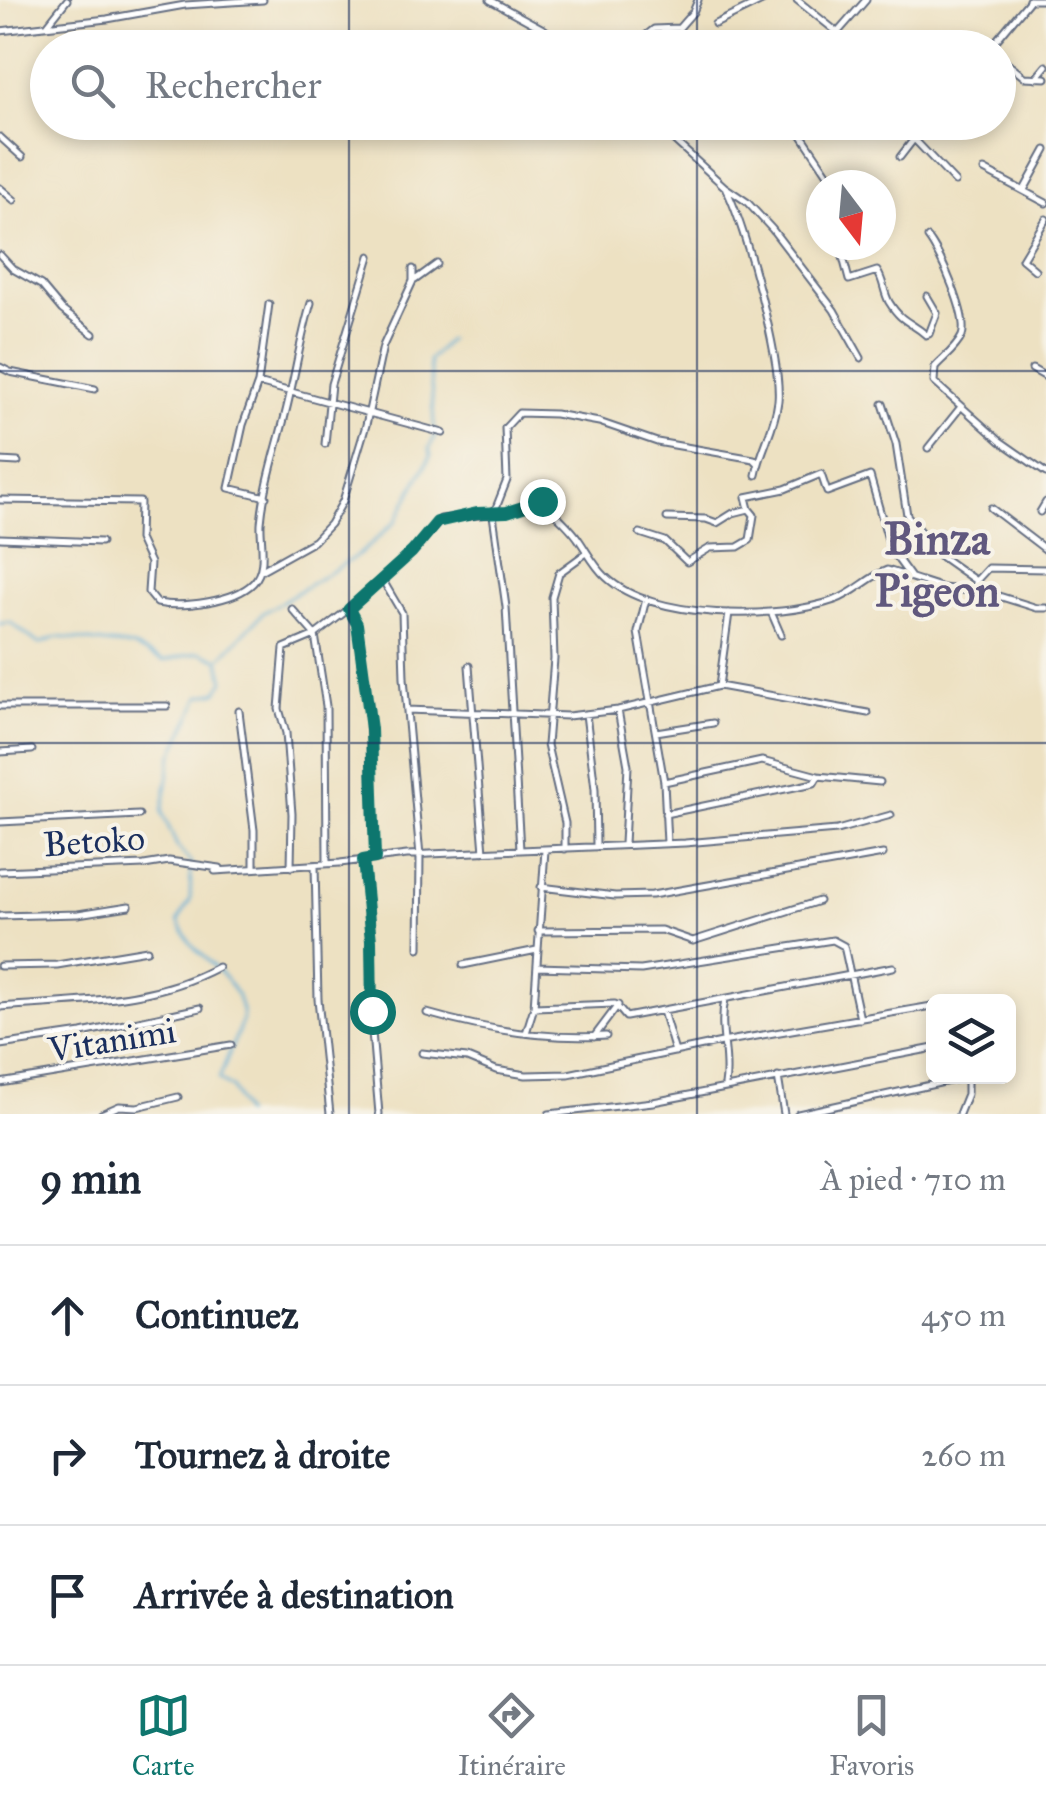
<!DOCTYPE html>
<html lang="fr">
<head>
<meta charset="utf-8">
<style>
	:root { --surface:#fff; --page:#f6f6f7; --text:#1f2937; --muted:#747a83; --line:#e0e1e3; --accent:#0f766e }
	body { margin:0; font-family:"IM FELL Great Primer",serif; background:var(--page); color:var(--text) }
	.controls { position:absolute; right:30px; bottom:30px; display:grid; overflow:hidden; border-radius:15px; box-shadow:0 5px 15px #0003 }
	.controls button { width:90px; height:90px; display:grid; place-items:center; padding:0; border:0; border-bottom:2px solid var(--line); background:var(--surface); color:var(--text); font:50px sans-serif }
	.compass { position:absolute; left:806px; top:170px; width:90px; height:90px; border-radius:50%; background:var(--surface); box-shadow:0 5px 15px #0003; rotate:164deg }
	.stop { position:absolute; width:30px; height:30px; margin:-22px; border:8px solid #0f766e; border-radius:50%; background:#fff }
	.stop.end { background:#0f766e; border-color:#fff; box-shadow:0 2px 10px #0008 }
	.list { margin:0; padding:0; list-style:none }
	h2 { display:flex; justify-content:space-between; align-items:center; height:130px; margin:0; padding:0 40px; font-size:42px }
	h2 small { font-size:32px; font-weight:400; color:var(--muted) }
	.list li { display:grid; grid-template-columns:65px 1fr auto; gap:30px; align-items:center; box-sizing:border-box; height:140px; padding:0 40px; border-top:2px solid var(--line) }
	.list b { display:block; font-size:38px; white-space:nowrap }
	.list em { font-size:32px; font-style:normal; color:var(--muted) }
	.icon { flex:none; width:55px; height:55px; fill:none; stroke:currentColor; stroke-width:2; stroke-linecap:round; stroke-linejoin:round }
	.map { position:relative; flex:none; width:1046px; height:1114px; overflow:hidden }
	.search { position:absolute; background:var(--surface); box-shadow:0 5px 15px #0003; left:30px; right:30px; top:30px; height:110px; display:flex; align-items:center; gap:25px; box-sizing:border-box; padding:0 35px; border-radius:55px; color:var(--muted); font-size:38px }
	.sheet { height:550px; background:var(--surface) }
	nav { display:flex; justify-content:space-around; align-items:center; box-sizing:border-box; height:140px; border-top:2px solid var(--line); background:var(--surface); font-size:28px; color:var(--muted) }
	nav a { display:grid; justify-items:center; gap:5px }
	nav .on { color:var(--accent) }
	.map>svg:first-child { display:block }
</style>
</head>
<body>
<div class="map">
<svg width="1046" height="1114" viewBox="0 0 1046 1114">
	<rect width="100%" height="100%" fill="#f7f3e8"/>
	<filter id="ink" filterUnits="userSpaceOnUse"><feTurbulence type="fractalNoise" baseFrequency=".01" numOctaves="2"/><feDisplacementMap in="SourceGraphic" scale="20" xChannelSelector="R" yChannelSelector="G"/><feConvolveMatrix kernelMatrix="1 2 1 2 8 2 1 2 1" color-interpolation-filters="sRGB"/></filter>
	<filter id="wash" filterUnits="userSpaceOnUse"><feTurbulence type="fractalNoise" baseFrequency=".0048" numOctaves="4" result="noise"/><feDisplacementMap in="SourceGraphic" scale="40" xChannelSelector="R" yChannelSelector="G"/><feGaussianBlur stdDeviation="2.25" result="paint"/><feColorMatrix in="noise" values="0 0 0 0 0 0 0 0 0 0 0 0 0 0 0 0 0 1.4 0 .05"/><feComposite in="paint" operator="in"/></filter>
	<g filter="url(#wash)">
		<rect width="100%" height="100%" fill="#ede1c2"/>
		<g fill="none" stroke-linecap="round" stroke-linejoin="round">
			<path stroke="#5aacd6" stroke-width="2.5" d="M0,624l10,-2 29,22 19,-7 76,10 30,14 36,-9 17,7
				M220,659l43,-46 97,-59 36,-33 35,-66 -2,-6 6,-13 -6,-76 19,-20
				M219,660l5,20 -7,12 -17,4 -28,60 -10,56 15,34 14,17 -1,38 -12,20c5,9 10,20 17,27 20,20 47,40 48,71l-24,60 13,9 12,26"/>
		</g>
	</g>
	<g filter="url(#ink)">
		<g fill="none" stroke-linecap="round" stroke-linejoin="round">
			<g stroke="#646d81" stroke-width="9">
				<path id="minor" d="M490,0l55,30 24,18
					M797,0l40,32
					M1029,0h17
					M48,24l19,-24
					M715,24l49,-24
					M0,31l107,-12 78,-14 78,-5
					M630,48l24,-19 25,-1 14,-16 5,-12
					M824,48l42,-48
					M990,48l40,-48
					M998,56l26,21 22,1
					M1036,78l10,-12
					M654,122l71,65 22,15 25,27 62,81 27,48
					M793,122l42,63
					M0,137l22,20
					M914,139l41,43
					M900,157l27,-35
					M984,170l62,33
					M0,188l14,12
					M726,189c19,36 56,173 52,212 -3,27 -17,48 -22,74
					M1024,190l22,-40
					M928,238c12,15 41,79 34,98 -6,13 -18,21 -27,31l-1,15 66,59 46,32
					M847,245l-4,12 6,23 28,-9c7,10 6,20 12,31 13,21 21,19 37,33l3,-1 8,-21 -10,-17
					M0,255l13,14 28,16 21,25 31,24
					M1035,270l-13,-11 24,-40
					M415,280l22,-16
					M0,367l10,5 85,17
					M1032,369l14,8
					M258,383l185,50
					M883,404l13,40 11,71 32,40 37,26
					M325,444l6,-60 39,-128
					M928,448l32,-40
					M0,461l18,1
					M266,497l-37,-9 14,-63 15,-42 11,-79
					M0,500l140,2 -1,37 11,24 -2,29 9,11c25,5 77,-1 96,-20 15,-15 7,-41 8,-60 4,-44 20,-86 29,-129 7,-31 12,-61 21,-91
					M991,508l55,42
					M1040,512l6,-10
					M494,513l13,-33 -2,-52 14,-15 36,1 44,8 58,20 97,17 4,4
					M493,515l13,92 14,243
					M667,518l39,1 11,4 16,-10 16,-4 -3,-12 39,-8 36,-15 6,18 43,-16 21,74 19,26
					M640,533l25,8 22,21 23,-14 28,-1 12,-7 4,-25 -5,-6
					M0,538l101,4
					M260,571l54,-30 16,-17 13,-23 23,-76 17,-79 30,-65v-12
					M382,579l20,34 2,65 16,178 -1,92
					M976,591v-10l12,-13 58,1
					M646,599l-8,33 26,150 3,61
					M292,609l23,26 11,71 1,157
					M349,609l8,15 12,86 6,147
					M771,612l10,23
					M469,666l15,186
					M719,686l10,-73
					M0,706h167
					M407,710l161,6 50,-6 101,-24 149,27
					M618,710l10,56 -4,78
					M239,711l15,119v38
					M586,714l9,75 1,56
					M656,732l57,-9
					M0,752l32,-2
					M664,782l98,-21 56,15 62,6
					M665,814l149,-31 4,-7
					M0,822l139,-7
					M565,849v-26l-18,-78 7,-86 -2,-62 7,-24 26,-19
					M363,860l8,81 1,91 7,82
					M315,865l3,134 12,115
					M291,867l1,-53 -6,-81 -7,-24 5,-61 31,-13 34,-26 63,-57 29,-33 66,-7 35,-11c12,12 28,25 37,39 9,13 15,26 27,37 46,44 172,43 229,23 20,-7 33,-23 52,-30l56,18 46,5 48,15h9
					M0,871l144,-6 25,-4 51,7 -5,3 125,-8 67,-8 278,-12 152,-13 54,-15
					M541,887l74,9 37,-1 231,-41
					M0,916l78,-2 51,-8
					M538,931l123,-1 32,11 126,-40
					M463,965l74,-15
					M0,966l57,-1 90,-15
					M537,967l104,3 192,-30 11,6 16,73
					M725,999c-7,33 5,56 0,86
					M0,1007c78,-7 146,-2 218,-40
					M534,1007l81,-3 11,13 267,-50
					M663,1011l12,41
					M427,1013c59,17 118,27 179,23
					M526,1033l8,-26 11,-157
					M594,1037l24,-32
					M0,1045l82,-12 118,-25
					M422,1053l45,5 29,12 30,5 42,-1 154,-32 210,-36
					M778,1077l6,37
					M0,1083l231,-38
					M101,1114l18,-8 18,1 41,-10
					M549,1114l104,-12 281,-54
					M798,1114l169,-37
					M959,1114l8,-20v-18"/>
			</g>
			<use href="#minor" stroke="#fff" stroke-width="5"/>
		</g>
	</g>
	<g fill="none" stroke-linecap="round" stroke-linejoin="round" filter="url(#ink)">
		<path stroke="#0f766e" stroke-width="12" d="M372,1011l-1,-70 -8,-81 12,-2 -4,-129 -14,-105 -8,-15 63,-57 25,-30 40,-9 30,-1 35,-11"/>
	</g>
	<path fill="none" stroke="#1b2f5e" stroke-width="2.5" stroke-opacity="0.55" d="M349,0v48M697,0v48M349,122v992M697,122v992M0,371h1046M0,743h1046"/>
	<g text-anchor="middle" stroke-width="8" stroke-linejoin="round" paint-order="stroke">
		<g font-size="35" fill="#1b2f5e" stroke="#f7f3e8">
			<text transform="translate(94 841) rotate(-4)" y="12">Betoko</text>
			<text transform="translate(112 1040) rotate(-9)" y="12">Vitanimi</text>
		</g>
		<g font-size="45" font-weight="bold" fill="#60587e" stroke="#f7f3e8">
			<text x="937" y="554">Binza<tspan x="937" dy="52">Pigeon</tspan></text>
		</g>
	</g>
</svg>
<div class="controls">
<button><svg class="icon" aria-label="layers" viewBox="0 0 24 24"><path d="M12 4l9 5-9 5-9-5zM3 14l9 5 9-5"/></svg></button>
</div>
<svg class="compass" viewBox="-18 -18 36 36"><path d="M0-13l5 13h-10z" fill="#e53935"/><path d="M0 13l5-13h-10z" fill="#747a83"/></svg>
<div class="stop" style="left:372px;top:1011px"></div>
<div class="stop end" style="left:542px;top:501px"></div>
<div class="search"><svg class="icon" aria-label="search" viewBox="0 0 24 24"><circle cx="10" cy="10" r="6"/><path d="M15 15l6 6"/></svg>Rechercher</div>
</div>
<section class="sheet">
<h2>9 min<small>À pied · 710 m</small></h2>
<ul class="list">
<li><svg class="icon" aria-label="ahead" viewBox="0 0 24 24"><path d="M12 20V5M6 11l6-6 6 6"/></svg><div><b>Continuez</b></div><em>450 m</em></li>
<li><svg class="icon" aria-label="right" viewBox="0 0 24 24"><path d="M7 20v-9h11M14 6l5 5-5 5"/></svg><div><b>Tournez à droite</b></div><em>260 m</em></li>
<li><svg class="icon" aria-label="arrive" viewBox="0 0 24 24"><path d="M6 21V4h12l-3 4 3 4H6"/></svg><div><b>Arrivée à destination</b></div></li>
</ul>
</section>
<nav>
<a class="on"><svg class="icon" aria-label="map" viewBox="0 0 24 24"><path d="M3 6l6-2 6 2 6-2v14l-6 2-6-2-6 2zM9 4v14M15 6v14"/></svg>Carte</a>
<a><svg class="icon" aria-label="directions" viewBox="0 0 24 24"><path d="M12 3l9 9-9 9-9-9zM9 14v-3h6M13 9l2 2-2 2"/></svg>Itinéraire</a>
<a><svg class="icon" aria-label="saved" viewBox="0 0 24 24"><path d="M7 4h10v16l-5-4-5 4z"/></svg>Favoris</a>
</nav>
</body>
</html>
